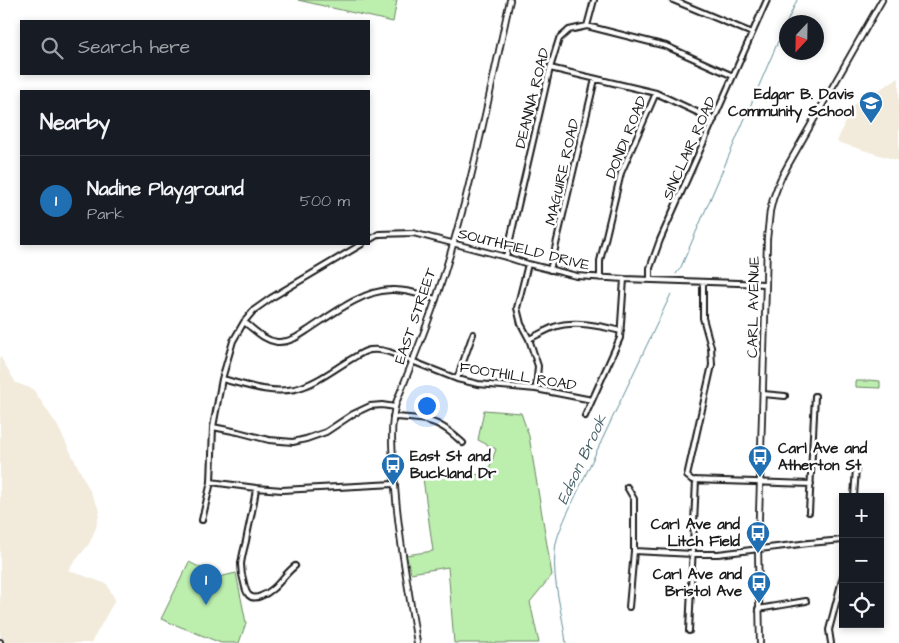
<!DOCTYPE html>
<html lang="en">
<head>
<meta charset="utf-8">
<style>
	:root { --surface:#171b24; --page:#20242c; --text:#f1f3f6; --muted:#9ea1a6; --line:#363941; --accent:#1f6fb2 }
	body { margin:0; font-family:"Architects Daughter",sans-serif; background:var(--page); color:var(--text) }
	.controls { position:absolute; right:15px; bottom:15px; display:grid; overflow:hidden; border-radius:0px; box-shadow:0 2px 8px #0003 }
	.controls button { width:45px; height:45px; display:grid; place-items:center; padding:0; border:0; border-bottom:1px solid var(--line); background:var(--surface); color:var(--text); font:25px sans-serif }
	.compass { position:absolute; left:779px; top:15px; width:45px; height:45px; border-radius:50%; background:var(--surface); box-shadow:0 2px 8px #0003; rotate:202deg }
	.you { position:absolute; left:426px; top:405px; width:18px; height:18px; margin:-12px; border:4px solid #fff; border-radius:50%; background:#1a73e8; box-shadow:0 0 0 8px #1a73e833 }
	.badge { display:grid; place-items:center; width:32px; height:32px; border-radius:50%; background:var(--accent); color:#fff; font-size:16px; font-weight:700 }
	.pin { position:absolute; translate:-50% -41px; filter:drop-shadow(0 1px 2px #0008) }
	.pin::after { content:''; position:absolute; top:26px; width:18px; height:15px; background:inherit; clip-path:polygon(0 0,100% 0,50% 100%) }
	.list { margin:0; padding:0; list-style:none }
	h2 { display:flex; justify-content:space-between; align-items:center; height:65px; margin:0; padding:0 20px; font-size:21px }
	h2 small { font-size:16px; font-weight:400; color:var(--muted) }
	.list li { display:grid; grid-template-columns:32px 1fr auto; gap:15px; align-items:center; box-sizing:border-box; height:90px; padding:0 20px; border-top:1px solid var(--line) }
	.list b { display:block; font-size:19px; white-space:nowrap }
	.list p { margin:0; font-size:16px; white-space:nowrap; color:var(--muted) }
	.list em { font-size:16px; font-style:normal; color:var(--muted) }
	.icon { flex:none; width:28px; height:28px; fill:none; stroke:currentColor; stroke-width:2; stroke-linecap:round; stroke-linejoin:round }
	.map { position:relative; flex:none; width:899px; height:643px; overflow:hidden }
	.search { position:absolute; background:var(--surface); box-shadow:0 2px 8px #0003; left:20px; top:20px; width:350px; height:55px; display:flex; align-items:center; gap:12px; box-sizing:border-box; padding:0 18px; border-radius:0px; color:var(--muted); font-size:19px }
	.panel { position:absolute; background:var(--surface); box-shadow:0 2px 8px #0003; left:20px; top:90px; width:350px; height:155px; border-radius:0px }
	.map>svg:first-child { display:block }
</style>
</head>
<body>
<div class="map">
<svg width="899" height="643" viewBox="0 0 899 643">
	<rect width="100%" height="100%" fill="#fff"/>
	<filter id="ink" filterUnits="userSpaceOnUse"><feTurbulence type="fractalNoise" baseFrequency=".02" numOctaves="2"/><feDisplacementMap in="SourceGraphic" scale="10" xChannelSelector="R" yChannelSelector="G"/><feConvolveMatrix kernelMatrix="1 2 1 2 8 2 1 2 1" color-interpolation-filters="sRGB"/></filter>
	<g filter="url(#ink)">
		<path fill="#f2ebdc" d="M899,78v83l-62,-19 14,-36z
			M0,356l16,27 17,6 24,36 43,86 -4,17 -7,16 -21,26 39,14 8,16 -24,43h-87l-4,-8z"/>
		<path fill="#bceeae" stroke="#6c8565" d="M298,0h99l-4,22z
			M868,380l12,1v7l-24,-1v-6h12z
			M484,410l37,3 8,23 23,139 -22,27 9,41h-85l-6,-76 -37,6 -5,-18 27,-4 -11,-80 65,4 9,-26 -18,-9z
			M189,562l30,15 17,-4 10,50 -7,20h-18l-60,-24z"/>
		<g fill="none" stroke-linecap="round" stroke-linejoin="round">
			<path stroke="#608d99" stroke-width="1" d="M787,22l10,-22
				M676,274l5,-7 105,-244
				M566,643c-3,-28 -14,-62 -11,-90 0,-13 6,-25 11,-37l105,-222"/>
			<g stroke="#1c1c1c" stroke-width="8">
				<path id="minor" d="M673,0l79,33
					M587,26l7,-26
					M550,68l106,25 58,27
					M369,240l10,-6 34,-1 93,24 22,7 49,12 47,3 142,5
					M506,257l44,-189 9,-29 10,-9 18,-4 79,20 67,30
					M528,264l-11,44 4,16 8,15 9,27 -2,23
					M550,270l45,-191
					M600,278v-17l21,-88 35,-80
					M650,280v-12l10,-28 107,-240
					M703,282v36l8,29 1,18 -25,111 5,4 119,4
					M244,322c10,7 19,18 33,20 12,1 22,-6 31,-12 23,-15 55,-40 83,-40 15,-1 30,5 45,9
					M529,339c9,-4 17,-9 25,-12 20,-7 47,-1 67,4
					M222,379c24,6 48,15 73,10 21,-5 39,-20 58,-31 5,-3 11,-7 17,-8 7,-1 13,0 19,2l68,27 21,5 58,5 56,11
					M457,379l16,-45
					M763,394l22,2
					M585,416l35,-78 4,-59
					M393,417c16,1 34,1 48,9 8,4 15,11 22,17
					M213,427l25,5 31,8 24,2 13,-3 20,-7 27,-18 17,-8 12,-1 13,2
					M211,482l45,6 26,2 112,-6
					M627,487l7,12v52l-5,56
					M256,488c-2,18 -7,36 -10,53 -2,8 -4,15 -5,23 0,7 1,13 3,19 2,10 5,18 17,13 15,-5 22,-21 34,-30
					M854,497l2,-29
					M809,512l6,-116
					M202,520l9,-38 2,-55 9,-48 11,-38 11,-19 10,-12 17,-12 91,-54
					M634,551l59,3h25l91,-11 34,-3
					M758,609l48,-8
					M689,631l7,-151
					M831,643l-2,-13 14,-54"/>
			</g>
			<g stroke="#1c1c1c" stroke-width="8">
				<path id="tertiary" d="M0,642v1
					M417,643c-9,-57 -20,-114 -23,-171 -2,-23 -4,-47 2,-69 14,-35 28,-69 40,-104 33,-97 52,-199 74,-299
					M760,643l-2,-94 8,-265 1,-45 3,-28 3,-12 7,-19 8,-15 94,-165"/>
			</g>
			<use href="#minor" stroke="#fff" stroke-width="4"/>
			<use href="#tertiary" stroke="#fff" stroke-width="4.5"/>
		</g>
	</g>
	<defs>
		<g id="school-pin" transform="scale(1.25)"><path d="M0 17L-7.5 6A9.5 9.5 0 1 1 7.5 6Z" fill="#1f6fb2" stroke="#fff"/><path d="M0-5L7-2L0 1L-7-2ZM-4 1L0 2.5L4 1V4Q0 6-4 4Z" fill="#fff"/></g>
		<g id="bus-pin" transform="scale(1.25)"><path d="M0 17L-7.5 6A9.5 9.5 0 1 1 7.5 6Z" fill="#1f6fb2" stroke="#fff"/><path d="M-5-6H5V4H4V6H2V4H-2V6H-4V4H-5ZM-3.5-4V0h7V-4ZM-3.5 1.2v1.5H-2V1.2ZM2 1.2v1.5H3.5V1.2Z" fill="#fff"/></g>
	</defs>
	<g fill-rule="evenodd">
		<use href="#school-pin" x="871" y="103"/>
		<use href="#bus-pin" x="760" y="457"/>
		<use href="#bus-pin" x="393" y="465"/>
		<use href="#bus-pin" x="758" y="533"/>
		<use href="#bus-pin" x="759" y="583"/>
	</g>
	<g text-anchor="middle" stroke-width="5" stroke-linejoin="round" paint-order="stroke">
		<g font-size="15" font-weight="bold" fill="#1c1c1c" stroke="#fff" text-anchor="end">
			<text x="854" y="99">Edgar B. Davis<tspan x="854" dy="17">Community School</tspan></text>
			<text x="778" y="453" text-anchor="start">Carl Ave and<tspan x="778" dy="17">Atherton St</tspan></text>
			<text x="410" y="461" text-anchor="start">East St and<tspan x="410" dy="17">Buckland Dr</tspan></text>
			<text x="740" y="529">Carl Ave and<tspan x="740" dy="17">Litch Field</tspan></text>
			<text x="742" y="579">Carl Ave and<tspan x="742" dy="17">Bristol Ave</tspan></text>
		</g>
		<g font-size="15" fill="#1c1c1c" stroke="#fff">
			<text transform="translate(532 98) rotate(-76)" y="5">DEANNA ROAD</text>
			<text transform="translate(626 137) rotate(-68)" y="5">DONDI ROAD</text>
			<text transform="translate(689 148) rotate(-66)" y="5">SINCLAIR ROAD</text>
			<text transform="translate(562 172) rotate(-77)" y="5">MAGUIRE ROAD</text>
			<text transform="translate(524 249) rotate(14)" y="5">SOUTHFIELD DRIVE</text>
			<text transform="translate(753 307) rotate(-89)" y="5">CARL AVENUE</text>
			<text transform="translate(415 316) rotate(-71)" y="5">EAST STREET</text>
			<text transform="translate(518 376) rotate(9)" y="5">FOOTHILL ROAD</text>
		</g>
		<g font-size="16" font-style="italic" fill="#445e65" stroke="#fff">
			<text transform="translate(581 459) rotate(-65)" y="6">Edson Brook</text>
		</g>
	</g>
</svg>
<div class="controls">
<button>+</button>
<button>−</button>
<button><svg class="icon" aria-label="locate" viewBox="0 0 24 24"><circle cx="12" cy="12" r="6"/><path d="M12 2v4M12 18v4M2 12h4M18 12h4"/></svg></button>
</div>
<svg class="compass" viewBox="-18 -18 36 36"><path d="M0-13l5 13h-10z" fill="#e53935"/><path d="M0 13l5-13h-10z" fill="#9ea1a6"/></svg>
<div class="you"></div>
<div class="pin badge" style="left:206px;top:605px">1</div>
<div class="search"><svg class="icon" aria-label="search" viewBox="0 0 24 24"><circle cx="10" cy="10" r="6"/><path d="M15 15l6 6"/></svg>Search here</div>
<section class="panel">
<h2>Nearby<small></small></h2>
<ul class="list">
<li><span class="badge">1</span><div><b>Nadine Playground</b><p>Park</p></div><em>500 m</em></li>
</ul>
</section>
</div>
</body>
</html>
